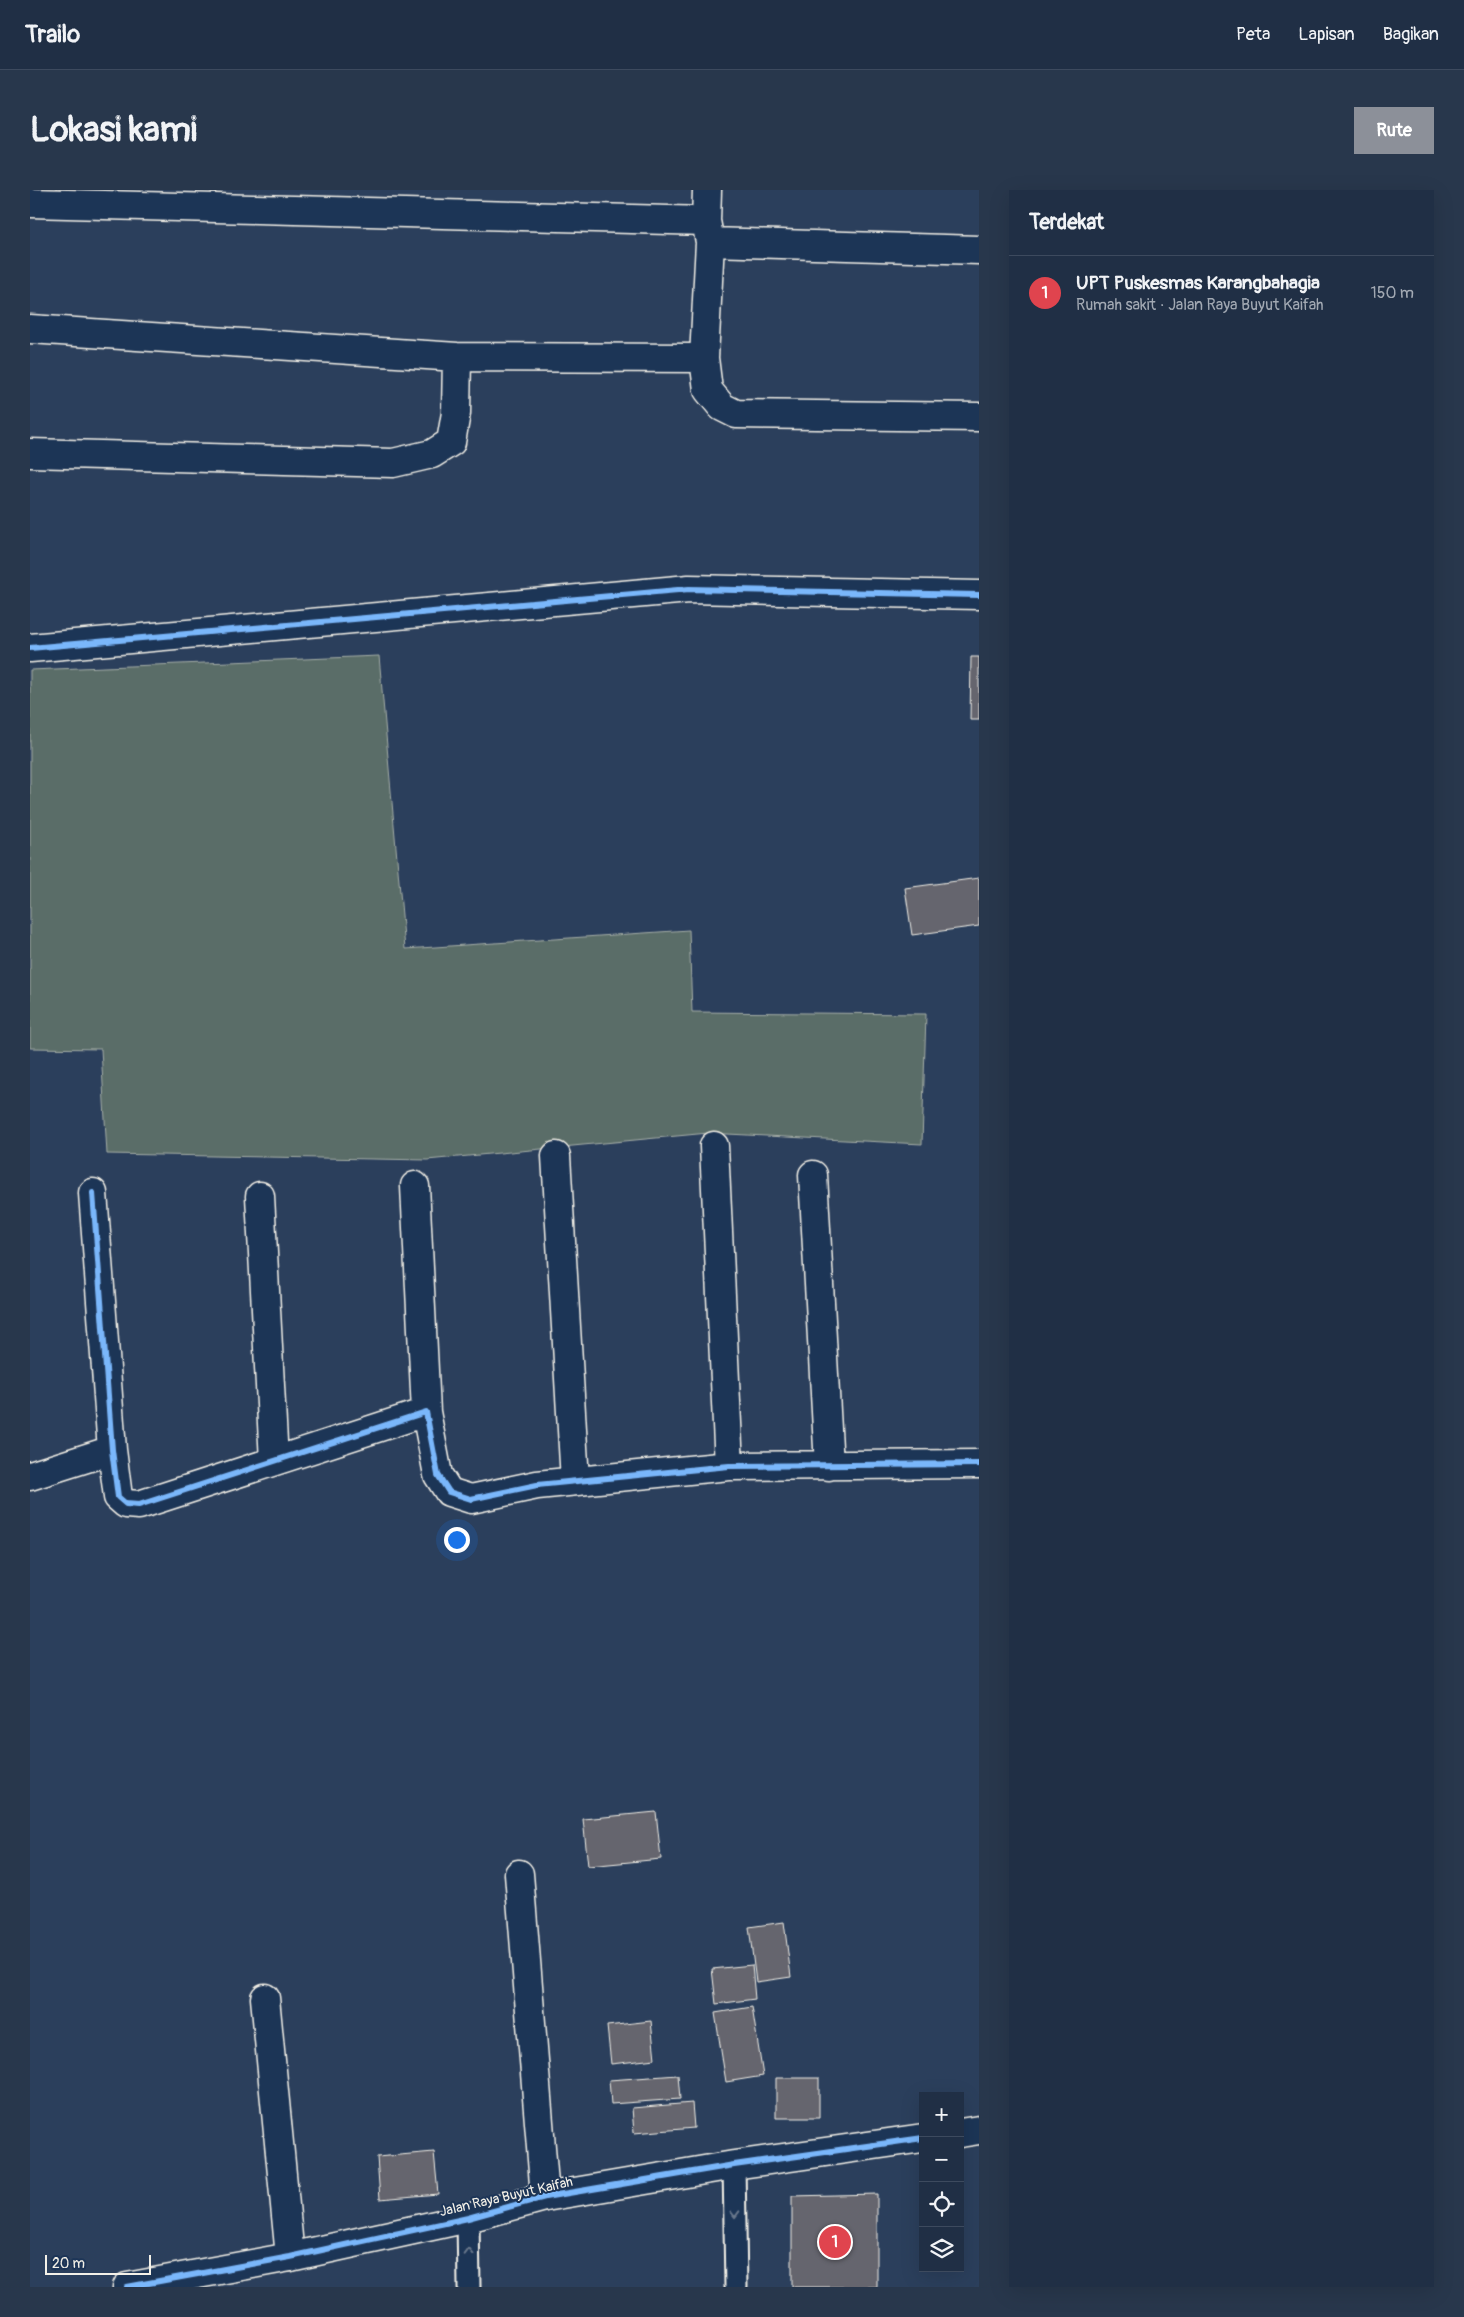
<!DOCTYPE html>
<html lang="id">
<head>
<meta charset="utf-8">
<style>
	:root { --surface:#202f45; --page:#28374c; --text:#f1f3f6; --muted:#a2a9b3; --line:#3d4a5e; --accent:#8c9099 }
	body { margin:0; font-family:Pangolin,sans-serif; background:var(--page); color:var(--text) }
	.controls { position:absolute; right:15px; bottom:15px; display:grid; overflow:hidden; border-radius:0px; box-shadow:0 5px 20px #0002 }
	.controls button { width:45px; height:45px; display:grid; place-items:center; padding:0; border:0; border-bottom:1px solid var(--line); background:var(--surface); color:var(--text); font:25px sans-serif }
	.scale { position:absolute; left:15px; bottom:12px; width:106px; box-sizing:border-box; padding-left:5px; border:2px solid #f4f1e8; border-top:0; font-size:14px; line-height:18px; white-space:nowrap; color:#f4f1e8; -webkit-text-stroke:4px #1d3557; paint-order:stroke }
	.you { position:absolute; left:426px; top:1349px; width:18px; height:18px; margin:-12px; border:4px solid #fff; border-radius:50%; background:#1a73e8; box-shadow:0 0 0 8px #1a73e833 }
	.badge { display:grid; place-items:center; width:32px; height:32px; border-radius:50%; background:var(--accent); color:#fff; font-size:16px; font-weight:700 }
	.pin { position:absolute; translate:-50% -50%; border:2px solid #fff; box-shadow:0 1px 5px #0006 }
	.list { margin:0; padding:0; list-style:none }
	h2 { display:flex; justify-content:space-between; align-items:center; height:65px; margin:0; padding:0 20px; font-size:21px }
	h2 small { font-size:16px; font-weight:400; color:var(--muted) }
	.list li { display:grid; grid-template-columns:32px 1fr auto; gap:15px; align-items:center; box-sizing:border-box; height:75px; padding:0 20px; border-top:1px solid var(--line) }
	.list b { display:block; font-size:19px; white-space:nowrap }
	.list p { margin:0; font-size:16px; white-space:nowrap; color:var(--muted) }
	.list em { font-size:16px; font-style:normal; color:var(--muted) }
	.icon { flex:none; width:28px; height:28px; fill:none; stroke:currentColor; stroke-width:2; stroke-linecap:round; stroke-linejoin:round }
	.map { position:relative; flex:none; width:949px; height:2097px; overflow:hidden; border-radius:0px }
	header { display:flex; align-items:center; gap:30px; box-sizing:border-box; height:70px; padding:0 25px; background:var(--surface); border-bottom:1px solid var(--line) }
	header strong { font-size:24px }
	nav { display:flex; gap:28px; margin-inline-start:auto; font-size:18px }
	.intro { display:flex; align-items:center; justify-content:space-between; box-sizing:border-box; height:120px; padding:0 30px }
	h1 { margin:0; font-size:35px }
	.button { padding:12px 22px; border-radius:0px; background:var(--accent); color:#fff; font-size:18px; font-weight:700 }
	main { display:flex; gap:30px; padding:0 30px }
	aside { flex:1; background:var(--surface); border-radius:0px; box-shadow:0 5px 20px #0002 }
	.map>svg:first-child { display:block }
</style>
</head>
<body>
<header>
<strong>Trailo</strong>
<nav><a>Peta</a><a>Lapisan</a><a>Bagikan</a></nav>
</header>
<div class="intro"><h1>Lokasi kami</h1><a class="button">Rute</a></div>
<main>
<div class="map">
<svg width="949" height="2097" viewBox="0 0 949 2097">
	<rect width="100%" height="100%" fill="#2b3f5c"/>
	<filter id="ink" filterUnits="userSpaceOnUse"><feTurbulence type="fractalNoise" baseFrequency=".02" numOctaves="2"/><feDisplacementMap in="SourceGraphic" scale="10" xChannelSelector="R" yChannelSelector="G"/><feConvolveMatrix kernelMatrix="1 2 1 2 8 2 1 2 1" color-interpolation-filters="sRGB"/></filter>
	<g filter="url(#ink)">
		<path fill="#5a6d68" stroke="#a7afa8" d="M349,466l26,293 284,-19 3,82 234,2 -4,130 -214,-11 -281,27 -320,-6 -6,-105 -71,-1v-378z"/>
		<path fill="#65656e" stroke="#f4f1e8" d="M941,467h8v63h-9z
			M949,688v48l-67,9 -7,-47z
			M626,1622l5,47 -73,7 -5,-47z
			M754,1732l7,55 -35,5 -7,-55z
			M722,1775l3,34 -39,5 -4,-35z
			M722,1817l11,69 -37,6 -11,-69z
			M621,1831l4,38 -44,5 -4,-38z
			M648,1885l2,24 -69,5 -2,-24z
			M746,1888h43v40h-43z
			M662,1913l2,25 -60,5 -2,-25z
			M404,1962l4,42 -58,5 -3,-42z
			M847,2004v93h-85v-91z"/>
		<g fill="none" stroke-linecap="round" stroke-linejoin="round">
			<g stroke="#f4f1e8" stroke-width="25">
				<path id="lane" d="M704,1975l2,122
					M438,2028l1,69"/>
			</g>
			<g stroke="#f4f1e8" stroke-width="31">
				<path id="street" d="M677,0l-1,31 4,21 -6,116 4,32 14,17 14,7 243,3
					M0,13l676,18
					M680,52l269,8
					M0,139l427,28 247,1
					M0,263l363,10 39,-9 19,-12 5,-29 1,-56
					M0,458l659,-59 290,6
					M684,956l15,320
					M526,966l19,325
					M783,985l16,291
					M385,996l11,226
					M63,1003l19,257 6,47 8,7 13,1 287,-93 12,63 11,17 22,7 66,-14 192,-19 250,-2
					M230,1006l14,265
					M0,1286l82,-26
					M489,1684l26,323
					M235,1808l25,259"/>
			</g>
			<g stroke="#f4f1e8" stroke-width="31">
				<path id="secondary" d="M930,1943l19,-3
					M97,2097l163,-30 178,-39 77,-21 189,-32 189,-27"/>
			</g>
			<use href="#lane" stroke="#1d3557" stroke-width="21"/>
			<use href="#street" stroke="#1d3557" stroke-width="28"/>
			<use href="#secondary" stroke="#1d3557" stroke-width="28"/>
			<g stroke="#1d3557" stroke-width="9">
				<path id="cycleway" d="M0,458l659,-59 290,6
					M63,1003l19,257 6,47 8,7 13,1 287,-93 12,63 11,17 22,7 66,-14 192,-19 250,-2
					M97,2097l163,-30 178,-39 77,-21 189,-32 189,-27"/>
			</g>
			<use href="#cycleway" stroke="#7ab7fb" stroke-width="6"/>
		</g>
		<defs><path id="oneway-chevron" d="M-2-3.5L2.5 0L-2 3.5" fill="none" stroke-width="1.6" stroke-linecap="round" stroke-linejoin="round" transform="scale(1.25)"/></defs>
		<g stroke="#68778a">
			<use href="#oneway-chevron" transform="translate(705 2024) rotate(89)"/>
			<use href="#oneway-chevron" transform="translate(439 2062) rotate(-91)"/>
		</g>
	</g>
	<g text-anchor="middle" stroke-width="4" stroke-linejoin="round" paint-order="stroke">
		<g font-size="14" fill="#f4f1e8" stroke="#1d3557">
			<text transform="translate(476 2006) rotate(-13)" y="5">Jalan Raya Buyut Kaifah</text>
		</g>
	</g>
</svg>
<div class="controls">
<button>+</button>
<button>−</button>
<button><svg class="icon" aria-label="locate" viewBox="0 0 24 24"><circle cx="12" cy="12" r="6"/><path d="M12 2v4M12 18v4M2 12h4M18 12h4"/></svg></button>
<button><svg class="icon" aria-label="layers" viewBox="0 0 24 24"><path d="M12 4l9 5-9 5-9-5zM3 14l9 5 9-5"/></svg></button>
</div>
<div class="scale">20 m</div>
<div class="you"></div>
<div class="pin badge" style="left:805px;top:2052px;background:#e0444e">1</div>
</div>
<aside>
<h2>Terdekat<small></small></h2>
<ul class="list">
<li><span class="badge" style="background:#e0444e">1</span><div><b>UPT Puskesmas Karangbahagia</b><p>Rumah sakit · Jalan Raya Buyut Kaifah</p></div><em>150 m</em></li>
</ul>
</aside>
</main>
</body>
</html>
